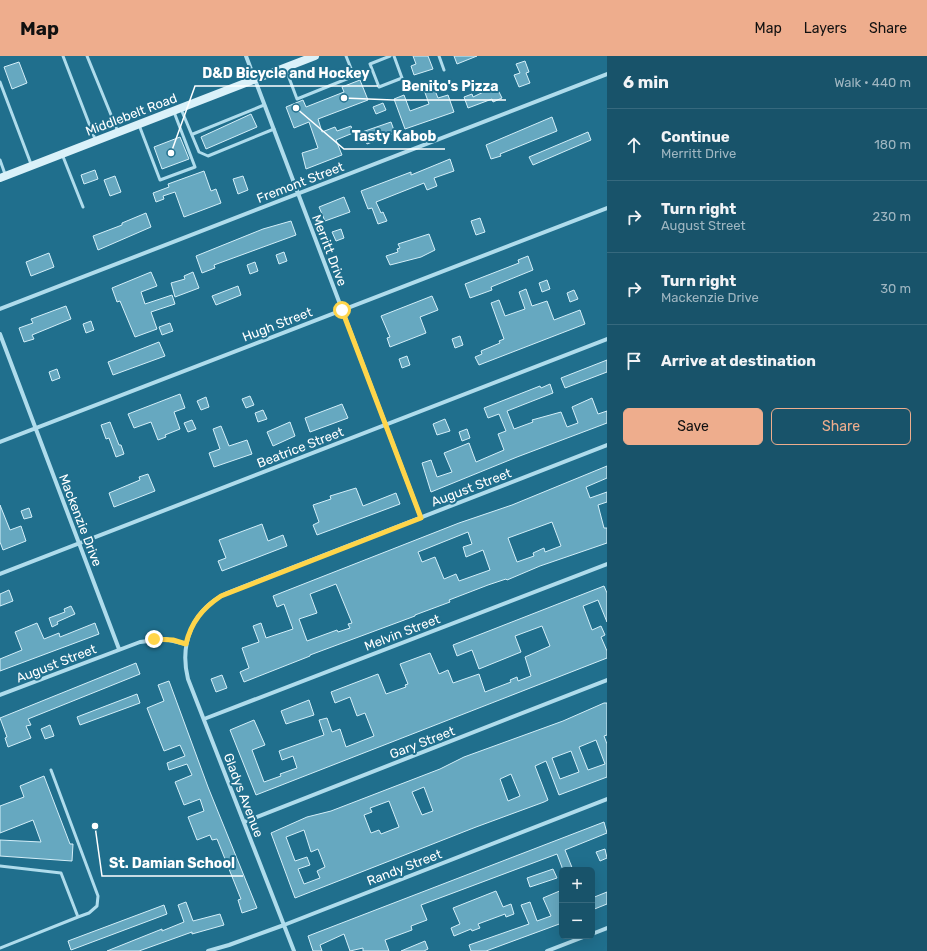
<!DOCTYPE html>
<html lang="en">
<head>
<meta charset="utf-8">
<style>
	:root { --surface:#18536a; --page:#215970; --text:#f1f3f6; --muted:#9fb6c1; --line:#36697e; --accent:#eead8d }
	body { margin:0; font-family:Rubik,sans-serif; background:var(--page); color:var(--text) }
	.controls { position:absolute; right:12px; bottom:12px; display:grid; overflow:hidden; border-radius:6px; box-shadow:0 4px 16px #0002 }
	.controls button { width:36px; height:36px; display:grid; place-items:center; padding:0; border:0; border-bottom:1px solid var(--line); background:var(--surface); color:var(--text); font:20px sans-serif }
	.stop { position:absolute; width:12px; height:12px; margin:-9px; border:3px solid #ffd54a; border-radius:50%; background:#fff }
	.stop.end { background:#ffd54a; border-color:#fff; box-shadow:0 1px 4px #0008 }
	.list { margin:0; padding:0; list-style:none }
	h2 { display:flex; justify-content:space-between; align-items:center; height:52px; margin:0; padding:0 16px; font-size:17px }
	h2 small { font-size:13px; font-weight:400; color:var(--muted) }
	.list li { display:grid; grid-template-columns:26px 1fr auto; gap:12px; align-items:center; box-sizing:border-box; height:72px; padding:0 16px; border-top:1px solid var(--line) }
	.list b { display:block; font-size:15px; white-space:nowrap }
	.list p { margin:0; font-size:13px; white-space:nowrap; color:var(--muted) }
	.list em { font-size:13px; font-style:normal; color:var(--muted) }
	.actions { display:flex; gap:8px; padding:12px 16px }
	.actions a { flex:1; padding:9px 0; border:1px solid var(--accent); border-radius:6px; text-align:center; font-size:14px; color:var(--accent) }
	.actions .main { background:var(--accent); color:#111 }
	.icon { flex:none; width:22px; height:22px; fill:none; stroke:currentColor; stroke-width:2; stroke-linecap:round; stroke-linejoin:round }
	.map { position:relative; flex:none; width:607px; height:895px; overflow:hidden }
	header { display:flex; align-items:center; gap:24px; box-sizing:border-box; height:56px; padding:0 20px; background:var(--accent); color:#111 }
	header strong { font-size:19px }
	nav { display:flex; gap:22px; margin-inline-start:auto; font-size:14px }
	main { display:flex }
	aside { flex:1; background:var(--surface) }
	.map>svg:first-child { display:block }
</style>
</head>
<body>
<header>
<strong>Map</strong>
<nav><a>Map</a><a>Layers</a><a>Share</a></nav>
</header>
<main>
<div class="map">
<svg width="607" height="895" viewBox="0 0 607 895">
	<rect width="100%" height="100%" fill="#206f8d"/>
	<path fill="#66a8c0" stroke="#d4eff9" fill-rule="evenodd" d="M413,0h15l5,13 -19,6 -3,-9 5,-2z
		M454,0h23l-20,8z
		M525,5l4,11 -3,1 4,10 -11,4 -5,-12 6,-2 -4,-9z
		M19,6l8,21 -15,6 -8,-22z
		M360,24l8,20 -50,19 4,13 13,-5 2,4 14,-5 2,7 -17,7 6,15 -36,14 -4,-16 16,-5 -9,-26 -15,6 -8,-21 17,-7 3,7 38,-15 -2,-5z
		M432,27l6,15 10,-3 6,17 -49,17 -11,-30 10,-4 6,16 19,-7 -6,-17z
		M496,30l6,12 -9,4 -1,-3 -24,9 -4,-11 8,-3 1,3z
		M383,47l3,7 -10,4 -3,-7z
		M251,58l6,13 -51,22 -5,-12z
		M552,61l5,14 -57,23 1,2 -10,3 -5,-14z
		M391,66l4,11 -28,11 -5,-12z
		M588,76l3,8 -58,25 -4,-8z
		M180,81l9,22 -27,10 -8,-22z
		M450,103l4,12 -20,7 3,8 -10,4 -3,-7 -48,19 5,11 2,-1 4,9 -9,3 -6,-16 -4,1 -7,-18 50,-19v3z
		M95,114l3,9 -14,5 -3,-9z
		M204,115l7,20 5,-2 5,14 -37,14 -9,-25 -12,4 1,3 -8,3 -3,-9 16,-6 -1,-3z
		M115,120l6,16 -11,4 -6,-16z
		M243,120l5,14 -10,4 -5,-15z
		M344,141l6,15 -25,9 -6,-14z
		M146,157l5,14 -53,23 -5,-14 29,-11v-2z
		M480,162l5,14 -9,3 -5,-14z
		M291,165l5,14 -82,30 1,3 -13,5 -6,-17 67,-27z
		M341,173l3,9 -8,3 -4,-9z
		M429,178l6,16 -14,7 -31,8 -4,-9 12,-4 -1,-3 3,-1 -2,-4z
		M284,196l3,9 -8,3 -3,-9z
		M49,197l5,14 -23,9 -5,-14z
		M528,200l5,14 -42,17 1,3 -22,8 -5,-14 54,-21 -1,-3z
		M255,206l3,9 -8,3 -3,-9z
		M151,216l6,14 -16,6 4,12 27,-9 3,9 -24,8 6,17 -22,8 -15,-36 -3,1 -5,-14z
		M193,216l6,16 -24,9 -4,-14 14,-4 -1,-3z
		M547,224l3,9 -8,3 -3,-9z
		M238,230l3,9 -25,10 -4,-9z
		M526,233l6,17 15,-5 7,19 26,-10 5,14 -106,41 -4,-8 7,-3 -1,-3 19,-8 -1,-2 5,-2 -13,-36 8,-3 6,16 20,-7 -6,-17z
		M574,234l4,9 -8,3 -3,-9z
		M432,240l6,14 -18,7 6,16 -36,14 -3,-9 3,-1 -9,-21z
		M66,250l5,13 -39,16 2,4 -10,3 -5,-14 14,-5 -2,-4z
		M91,265l3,9 -8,3 -3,-9z
		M170,267l3,8 -11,4 -3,-8z
		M460,280l3,9 -8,3 -3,-9z
		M159,286l6,14 -52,19 -5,-13z
		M407,300l3,9 -8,3 -3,-9z
		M607,304v12l-42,16 -4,-10z
		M57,313l3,9 -8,3 -3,-9z
		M550,328l3,9 -46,18 7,18 19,-7 -1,-2 29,-8 6,15 11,-4 -6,-16 20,-9 6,16 9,-3v12l-90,34 -86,35 -9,-29 9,-3 6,17 15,-5 -8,-19 25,-10 7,19 28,-12 -6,-16 8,-3 -7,-17 -11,4 -4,-10 56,-22 1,2z
		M180,338l5,14 -11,4 6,17 -15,6 1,2 -8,3 -7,-18 -17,6 -6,-14z
		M250,340l4,9 -8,3 -4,-9z
		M206,341l3,10 -8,3 -4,-9z
		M342,348l6,14 -38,14 -5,-14z
		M263,354l4,9 -9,3 -3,-9z
		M445,363l5,12 -13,4 -4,-11z
		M192,364l4,9 -8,3 -4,-9z
		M110,366l9,23h2l3,9 -8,3 -7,-19 -3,1 -5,-14z
		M290,366l5,14 -22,10 -6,-14z
		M221,370l8,20 18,-6 5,14 -38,13 -5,-14 11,-4 -7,-20z
		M467,373l3,9 -8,3 -3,-9z
		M607,410v12l-21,9 4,11 17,-6v10l-9,3 6,23h3v15l-67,23 -33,14 -1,-1 -18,6 -39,15 1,2 -35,13v1l-105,39v1l-66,26 -4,-10 9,-4 -7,-20 17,-6 -6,-16 8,-3 5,15 27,-9 -9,-25 -7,3 -4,-11 186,-73 53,-18zM552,466l9,24 -16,6 -1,-4 -11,5 1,3 -17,6 -9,-24zM468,476l4,12 -9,3 3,10 17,-7 7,20 -31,11 -3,-7 -12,5 -9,-22 -13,5 -4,-10zM336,528l16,39 -4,1 2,4 -12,4 -1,-2 -30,11 -8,-22 18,-6 -7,-19z
		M148,418l7,17 -41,16 -5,-14 31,-13 -1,-3z
		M356,432l7,18 33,-13 4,11 -83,31 -4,-10 6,-3 -6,-17 18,-6 -1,-3z
		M0,449l10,25 11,-4 5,15 -23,9 -3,-8z
		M29,452l3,9 -8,2 -3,-8z
		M262,468l6,17 15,-6 4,11 -65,25 -4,-10 8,-3 -7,-18z
		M604,530l3,7v29l-9,-22 -15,6 9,24 9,-4 4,9 -4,2 6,14v7l-351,137 -26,-65 24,-10 11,25 -13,5 12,32 17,-6 -1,-2 17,-6 -4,-12 -11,4 -3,-9 45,-16 -5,-15 8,-2 5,14 8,-3 6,18 28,-11 -9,-23 -8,3 -7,-19 -15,6 -4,-11 47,-18 8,20 20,-7 -1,-2 3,-1 -8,-20 30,-11 9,21 9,-4 5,13 26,-9 6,18 26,-10 -1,-2 7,-3 1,4 13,-5 -6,-19 25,-11 -8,-20 -27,10 6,16 -42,17 -7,-19 -15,6 -4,-11z
		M9,534l4,11 -13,5v-12z
		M71,550l4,8 -18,8 1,2 -6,3 -3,-9 16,-6 -1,-3z
		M37,567l7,16 15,-6 1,4 35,-14 4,11 -99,37v-12l22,-9 -7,-18z
		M136,607l4,11 -112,45 3,6 -5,1 5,12 -23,9 -3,-9 2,-1 -7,-19z
		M222,619l5,13 -11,4 -5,-13z
		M169,625l39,106 49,121 -15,5 -4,-13 3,-1 -24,-60 -5,1 -2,-5 -13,5 -9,-23 16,-6 -4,-12 -16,6 -9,-23 17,-7 -5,-11 -18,6 -2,-7 18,-7 -5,-11 -16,6 -17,-43 17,-7 -6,-16z
		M137,638l3,9 -60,22 -3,-8z
		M309,644l5,15 -28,9 -5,-13z
		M604,647h3v32l-3,1 3,8v33l-48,18 -13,-34 -11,5 13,34 -4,2 -68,25 -181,71 -24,-65 36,-16 24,-6 109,-42 24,-12 99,-36zM596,684l9,24 -17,6 -9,-23zM571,695l8,21 -19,7 -8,-21zM511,718l9,22 -12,5 -8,-22zM424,731l9,24 -11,4 -10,-23zM389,745l10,26 -18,7 -2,-4 -8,3 -7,-18 8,-3 -2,-4zM304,774l7,22 7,-3 7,18 -8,4 3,7 -16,6 -6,-15 12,-4 -3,-8 -12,4 -9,-24z
		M50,669l4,11 -9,3 -4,-10z
		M44,720l26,68h3l-1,17 -72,-5v-16l41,2 -8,-22 -33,13v-27l24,-9 -4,-11z
		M604,766l3,11 -42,17 8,20h-10l-6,-16 -136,51 6,15 -16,6 1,4 -27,10 4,11h-26v-3l-13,3 -6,-17 -24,11 2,6h-9l-5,-15z
		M605,793l2,9 -7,3 -4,-9z
		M553,813l4,9 -27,9 -3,-9z
		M562,834v33l-76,28h-15l-2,-6 60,-21 -8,-19 9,-3 7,19 14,-5 -8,-18z
		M496,835l7,16 8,-3 3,10 -8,3 -1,-3 -27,10 2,4 -8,3 -1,-2 -17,7 -3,-8 9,-4 -7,-16z
		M607,836v12l-15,6v-12z
		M186,846l7,19 27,-7 4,11 -32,9v-2l-53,19h-32l55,-22v2l22,-9 -6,-17z
		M164,849l3,9 -96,36 -3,-9z
		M425,885l3,8 -4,2h-23z"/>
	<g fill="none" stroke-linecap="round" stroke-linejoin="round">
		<path stroke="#afdcec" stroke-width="3" d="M63,0l32,83
			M87,0l31,76
			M390,0l-20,8 9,23 23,-9 -8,-22
			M439,0l5,14
			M285,11l12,32 57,-23 -8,-20
			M0,26l31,82
			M181,53l18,43 9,4 66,-27
			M139,69l21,55 35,-13 -21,-55
			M193,78l71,-29
			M62,98l21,53
			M0,104l5,14
			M51,714l47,126 -1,10 -8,7 -11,4
			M0,810l61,7 17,44 -78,31"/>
		<path stroke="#afdcec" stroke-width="4" d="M246,0l175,462
			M0,253l607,-235
			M0,278l119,315
			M0,386l607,-234
			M0,518l607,-235
			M0,639l140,-53 25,-3 21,5
			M204,663l403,-155
			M244,766l363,-142
			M592,878l15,-6
			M208,895l21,-6 55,-20 323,-126
			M294,895l-106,-272c-9,-36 5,-70 39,-86l380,-148
			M547,895l39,-15"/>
		<path stroke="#daf1f9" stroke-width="8" d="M0,122l315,-122"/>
	</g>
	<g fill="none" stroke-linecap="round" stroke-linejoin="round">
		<path stroke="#ffd54a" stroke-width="5" d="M154,583l19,1 13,4c5,-22 17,-36 35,-48l200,-78 -79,-208"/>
	</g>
	<g text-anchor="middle" stroke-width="4" stroke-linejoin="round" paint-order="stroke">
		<g font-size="13" fill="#fff" stroke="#206f8d">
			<text transform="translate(131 58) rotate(-21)" y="5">Middlebelt Road</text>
			<text transform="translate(300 126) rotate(-21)" y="5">Fremont Street</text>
			<text transform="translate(330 194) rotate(69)" y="5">Merritt Drive</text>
			<text transform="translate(277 268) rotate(-21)" y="5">Hugh Street</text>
			<text transform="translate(300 391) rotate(-21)" y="5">Beatrice Street</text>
			<text transform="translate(471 431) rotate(-21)" y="5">August Street</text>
			<text transform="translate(81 464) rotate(69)" y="5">Mackenzie Drive</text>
			<text transform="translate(402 576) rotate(-21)" y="5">Melvin Street</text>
			<text transform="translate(56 607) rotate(-21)" y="5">August Street</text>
			<text transform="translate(422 686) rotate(-21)" y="5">Gary Street</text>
			<text transform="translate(244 739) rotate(69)" y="5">Gladys Avenue</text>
			<text transform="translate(404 811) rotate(-21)" y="5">Randy Street</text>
		</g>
	</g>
	<path fill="none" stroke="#fff" stroke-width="1.5" d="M171 97L195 30H378M344 42L393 44H506M296 52L344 93H445M95 770L102 820H243"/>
	<g fill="#fff" stroke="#206f8d" stroke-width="1.5">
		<circle cx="171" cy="97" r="4"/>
		<circle cx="344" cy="42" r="4"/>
		<circle cx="296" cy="52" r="4"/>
		<circle cx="95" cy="770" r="4"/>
	</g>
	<g font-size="14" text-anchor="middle" font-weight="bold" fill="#fff" stroke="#206f8d" stroke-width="4" stroke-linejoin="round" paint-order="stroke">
		<text x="286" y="22">D&amp;D Bicycle and Hockey</text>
		<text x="450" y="35">Benito's Pizza</text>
		<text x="394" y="85">Tasty Kabob</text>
		<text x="172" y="812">St. Damian School</text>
	</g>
</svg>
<div class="controls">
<button>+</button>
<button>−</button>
</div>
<div class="stop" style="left:342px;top:254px"></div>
<div class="stop end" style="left:154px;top:583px"></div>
</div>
<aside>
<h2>6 min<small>Walk · 440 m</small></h2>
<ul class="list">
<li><svg class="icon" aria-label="ahead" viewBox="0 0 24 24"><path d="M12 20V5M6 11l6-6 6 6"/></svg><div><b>Continue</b><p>Merritt Drive</p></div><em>180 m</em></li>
<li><svg class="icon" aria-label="right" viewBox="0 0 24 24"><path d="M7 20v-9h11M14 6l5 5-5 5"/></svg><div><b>Turn right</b><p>August Street</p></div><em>230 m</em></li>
<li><svg class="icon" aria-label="right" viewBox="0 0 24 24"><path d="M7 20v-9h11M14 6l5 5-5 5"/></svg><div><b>Turn right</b><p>Mackenzie Drive</p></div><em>30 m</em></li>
<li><svg class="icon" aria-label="arrive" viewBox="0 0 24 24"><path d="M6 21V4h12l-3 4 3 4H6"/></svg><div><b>Arrive at destination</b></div></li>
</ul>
<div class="actions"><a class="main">Save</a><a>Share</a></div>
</aside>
</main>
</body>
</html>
